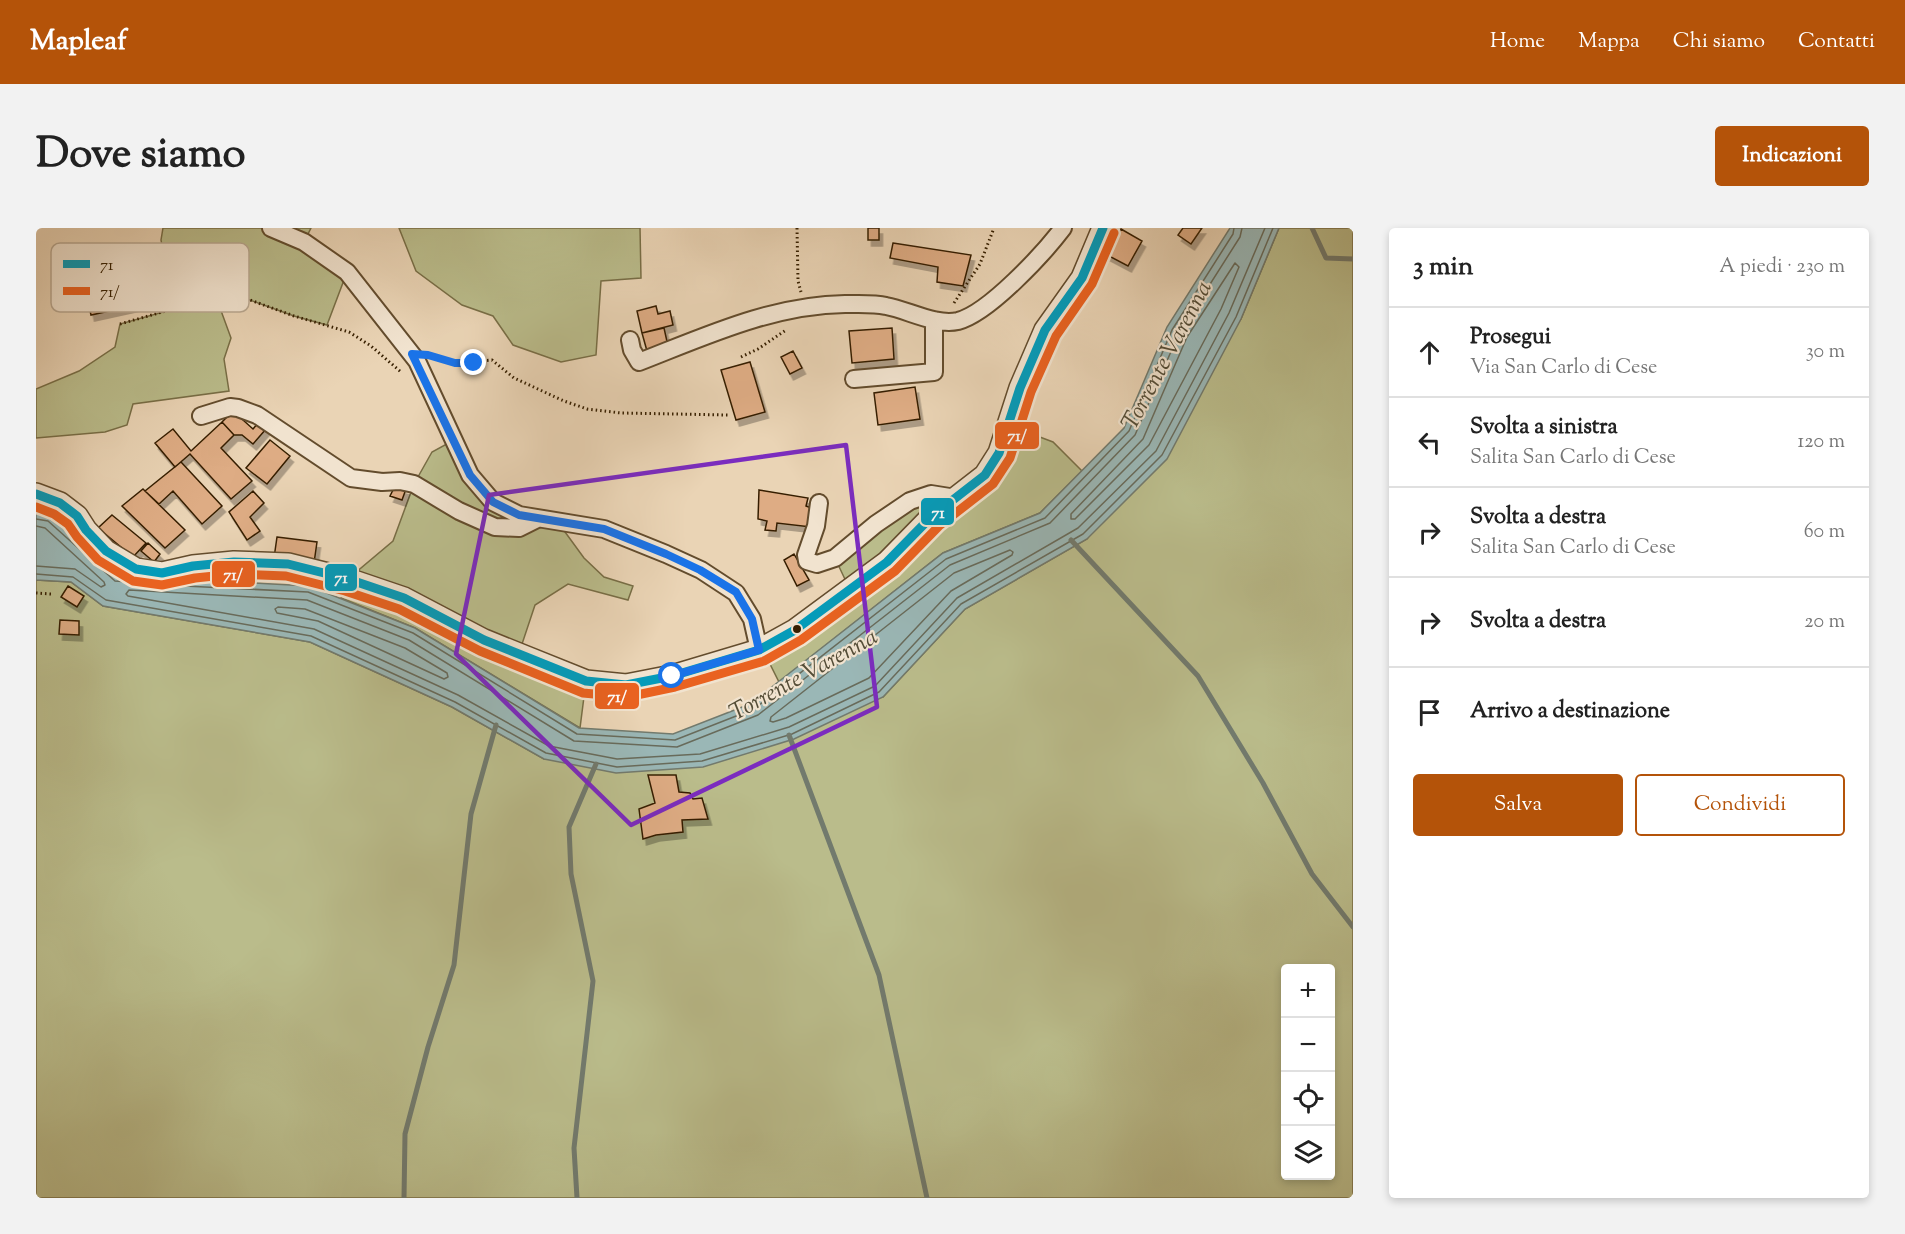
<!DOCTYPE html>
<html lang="it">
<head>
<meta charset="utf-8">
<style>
	:root { --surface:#fff; --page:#f2f2f2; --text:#222; --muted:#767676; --line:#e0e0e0; --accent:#b45309 }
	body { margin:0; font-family:"Sorts Mill Goudy",serif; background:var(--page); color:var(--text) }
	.controls { position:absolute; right:18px; bottom:18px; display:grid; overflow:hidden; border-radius:6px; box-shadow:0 3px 9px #0003 }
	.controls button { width:54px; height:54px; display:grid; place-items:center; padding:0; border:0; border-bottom:2px solid var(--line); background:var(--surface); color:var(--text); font:30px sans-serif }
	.stop { position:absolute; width:18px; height:18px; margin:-14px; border:4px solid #1a73e8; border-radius:50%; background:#fff }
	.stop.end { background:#1a73e8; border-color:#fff; box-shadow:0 2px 6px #0008 }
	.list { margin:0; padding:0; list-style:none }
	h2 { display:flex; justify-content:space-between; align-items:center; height:78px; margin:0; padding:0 24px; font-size:26px }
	h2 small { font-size:20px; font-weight:400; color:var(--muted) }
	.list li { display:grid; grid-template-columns:39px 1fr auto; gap:18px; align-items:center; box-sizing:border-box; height:90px; padding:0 24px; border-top:2px solid var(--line) }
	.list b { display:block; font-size:22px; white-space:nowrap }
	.list p { margin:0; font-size:20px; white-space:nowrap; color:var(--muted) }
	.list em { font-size:20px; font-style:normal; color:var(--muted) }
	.actions { display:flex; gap:12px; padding:18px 24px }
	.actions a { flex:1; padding:14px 0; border:2px solid var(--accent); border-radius:6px; text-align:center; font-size:21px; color:var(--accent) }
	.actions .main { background:var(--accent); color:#fff }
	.icon { flex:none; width:33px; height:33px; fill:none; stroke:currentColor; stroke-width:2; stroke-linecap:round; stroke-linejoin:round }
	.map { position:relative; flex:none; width:1317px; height:970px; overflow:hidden; border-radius:6px }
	header { display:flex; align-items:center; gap:36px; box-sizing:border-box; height:84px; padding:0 30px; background:var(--accent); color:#fff }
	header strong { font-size:28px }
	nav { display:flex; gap:33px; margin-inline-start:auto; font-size:21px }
	.intro { display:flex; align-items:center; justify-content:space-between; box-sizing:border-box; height:144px; padding:0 36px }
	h1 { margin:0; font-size:42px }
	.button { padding:15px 27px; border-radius:6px; background:var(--accent); color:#fff; font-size:21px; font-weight:700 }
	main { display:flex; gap:36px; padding:0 36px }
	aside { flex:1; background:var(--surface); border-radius:6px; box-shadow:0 3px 9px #0003 }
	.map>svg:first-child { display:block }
</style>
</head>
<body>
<header>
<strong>Mapleaf</strong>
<nav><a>Home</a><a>Mappa</a><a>Chi siamo</a><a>Contatti</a></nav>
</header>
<div class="intro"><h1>Dove siamo</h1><a class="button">Indicazioni</a></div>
<main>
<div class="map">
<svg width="1317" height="970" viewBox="0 0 1317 970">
	<defs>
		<filter id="shadow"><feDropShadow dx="3.5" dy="6" stdDeviation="0" flood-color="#0004"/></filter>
	</defs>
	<rect width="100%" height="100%" fill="#ead4b5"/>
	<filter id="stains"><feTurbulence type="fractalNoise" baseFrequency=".00333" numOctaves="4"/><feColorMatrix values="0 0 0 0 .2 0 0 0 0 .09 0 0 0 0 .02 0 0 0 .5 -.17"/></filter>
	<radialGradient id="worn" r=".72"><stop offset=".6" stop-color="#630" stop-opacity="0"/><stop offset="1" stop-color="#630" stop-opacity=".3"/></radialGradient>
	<path fill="#babc8b" stroke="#786e46" stroke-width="1.5" fill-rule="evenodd" d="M127,0h148l-7,14 43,30 -20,53 -33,-9 -55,-20 -23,1 15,41 -7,21 5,32 -96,13 -6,21 -22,7 -69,6v-49l43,-18 36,-24 5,-23 54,-15 -13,-69z
		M363,0h241l1,50 -40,3 -5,74 -35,7 -48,-17 -20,-29 -31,-11 -46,-34z
		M1243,0h74v970h-1317v-618l35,2 32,24 207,36 142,65 92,52 339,-62 82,-88 122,-70 154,-220zM1250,740h44v208h-44z
		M972,197l45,17 29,29 -42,42 -97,40 -164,129 -17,-34 88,-58 -15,-32 75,-57 46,-4z
		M418,212l39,62 64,19 27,37 20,19 29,9 -5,14 -60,-16 -33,21 -16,48 67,28 -6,47 -165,-100 -74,-30 7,-19 45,-38 21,-57 18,-32z"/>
	<path fill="#9ab7b6" stroke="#727a6d" stroke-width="1.5" d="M1194,0h49l-38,91 -74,140 -80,80 -122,70 -82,88 -89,42 -91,28 -87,6 -72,-14 -92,-52 -142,-65 -207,-36 -32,-24 -35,-2v-67l15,2 67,61 191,10 106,42 164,100 94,6 77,-30 193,-151 97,-40 84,-85 43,-101z"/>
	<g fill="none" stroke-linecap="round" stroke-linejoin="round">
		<path stroke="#686b5b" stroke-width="1.5" d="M1206,0l-2,9 -61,96 -44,102 -85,88 -100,42 -192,150 -81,32 -103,-6 -165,-101 -102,-40 -178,-10 -3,4 2,2 186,33 144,66 91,51 68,13 83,-5 89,-27 86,-41 82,-88 121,-70 78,-77 73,-138 36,-85
			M1199,35l4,4 -18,42 -72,136 -74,74h-4v-5l72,-75 44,-102z
			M0,291l12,2 67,60 42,3
			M0,298l9,2 59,54 1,3 -4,2 -26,-18 -39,-3
			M974,322l3,2 -1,3 -61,36 -82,87 -83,40 -13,4 -3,-1 1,-4 183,-144z
			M0,346l37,3 33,23 205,36 144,66 91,51 71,14 85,-6 90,-27 87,-42 82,-88 122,-70 79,-79 74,-138 37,-89
			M128,357l144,7 105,41 164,101 98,6 79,-31 192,-150 99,-41 84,-87 43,-101 61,-96 1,-6
			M242,379l27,2 100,39 42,25 1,4 -4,2 -126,-58 -41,-8 -2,-4z"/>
		<path stroke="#727a6d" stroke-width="5" d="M1276,0l14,30 27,1
			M1035,312l127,136 65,107 49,91 41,53
			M753,507l90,240 48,223
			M368,970l1,-64 23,-87 26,-82 17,-151 25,-89
			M541,970l-3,-50 19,-167 -22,-107 -2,-47 27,-63"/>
	</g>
	<path fill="#deac84" stroke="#361f00" stroke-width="1.5" filter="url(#shadow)" d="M832,0h11v12h-11z
		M1147,0h19l-11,16 -13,-9z
		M1085,1l21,12 -14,25 -21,-11z
		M857,15l78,12 -8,31 -26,-4 1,-15 -48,-9z
		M102,57l4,19 -51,11 -4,-18z
		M620,78l2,8 12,-3 3,14 -31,8 -5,-22z
		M628,100l4,18 -21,5 -5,-18z
		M856,100l2,31 -42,4 -3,-32z
		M757,123l9,17 -12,6 -9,-17z
		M714,134l15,50 -29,8 -15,-50z
		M879,159l5,32 -42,6 -4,-32z
		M197,183l20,18 6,-7 7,7 -13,15 -11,-9h-8l-12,-13z
		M186,194l12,13 -13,13 31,33 -21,18 -41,-45 -15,13 -20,-24 18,-14 18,22z
		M234,212l20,16 -23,28 -21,-16z
		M145,234l41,44 -20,18 -29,-33 -14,13 -14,-13z
		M359,258l11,3 -4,11 -12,-4z
		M107,261l42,41 -20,18 -43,-42z
		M723,262l49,8 -2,8 8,3 -3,18 -34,-4 -1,8 -11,-1 2,-9 -9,-2z
		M217,263l11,12 -14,14 10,14 -13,9 -18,-28z
		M76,287l34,28 -13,14 -35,-29z
		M241,309l40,5 -3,21 -40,-5z
		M112,315l12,11 -6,8 -13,-11z
		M758,326l15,26 -12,6 -13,-26z
		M32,358l16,10 -7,11 -16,-10z
		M24,392l19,1v14l-20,-1z
		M612,547h28l3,17 11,1 3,6 9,-1 6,21 -26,1 1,12 -27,3 -13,4 -4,-30 16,-6z"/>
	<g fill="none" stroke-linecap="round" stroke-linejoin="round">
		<g stroke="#634c2d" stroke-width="20">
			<path id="minor" d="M235,0l33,14 43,30 70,89 53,114 23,27 26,13 85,14 62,25 35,16 35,23 16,26 7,31
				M594,112l2,10 7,12c67,-26 133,-57 206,-58 13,0 29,-1 41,2 22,4 50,20 72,15 31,-8 86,-68 105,-93
				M818,151l80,-7v-52
				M165,188l29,-9 8,1 19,7 94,63 31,4 18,-1 14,3 45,27 36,16 24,1 18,-9
				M783,275l-3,23 -10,29 1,6 10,3 18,-6 41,-34 34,-23 21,-7 25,4"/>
		</g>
		<g stroke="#634c2d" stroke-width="24">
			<path id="tertiary" d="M0,266l24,9 17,13 9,14 20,21 30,18 26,4 31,-7 41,-4 54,2 60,15 56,19 80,42 102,41 40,4 46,-9 87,-26 36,-20 92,-68 44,-45 54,-42 14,-22 21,-65 25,-58 37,-52 21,-50"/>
		</g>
		<path stroke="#361f00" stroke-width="3" stroke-dasharray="1.5 3" stroke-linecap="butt" d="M761,0l1,53 3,11
			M918,75l26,-39 14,-36
			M84,96l95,-27 24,-1 55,20 55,16 22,14 30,26
			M398,129l21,6 37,-3 22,18 50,23 23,8 34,4 107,2
			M705,129l17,-8 28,-19
			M0,365l15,1"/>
		<use href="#minor" stroke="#f1e3cf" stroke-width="16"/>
		<use href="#tertiary" stroke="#f1e3cf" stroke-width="21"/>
		<g stroke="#f1e3cf" stroke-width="14">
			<path id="bus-1" d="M0,266l24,9 17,13 9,14 20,21 30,18 26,4 31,-7 41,-4 54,2 60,15 56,19 80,42 102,41 40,4 46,-9 87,-26 36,-20 92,-68 44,-45 54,-42 14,-22 21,-65 25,-58 37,-52 21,-50"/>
		</g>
		<g stroke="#f1e3cf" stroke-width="14">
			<path id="bus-2" d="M0,279l18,7 14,10 9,13 21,23 35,21 29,4 33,-7 39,-4 52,2 59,15 54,18 81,42 103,42 44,4 48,-10 89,-26 37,-21 94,-69 44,-45 54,-42 17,-26 21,-66 25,-56 36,-52 22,-51"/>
		</g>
		<use href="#bus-1" stroke="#059bb9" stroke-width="9"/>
		<use href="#bus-2" stroke="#e96220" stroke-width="9"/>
	</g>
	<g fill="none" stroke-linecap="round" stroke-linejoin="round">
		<path stroke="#1a73e8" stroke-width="8" d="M438,135h-19l-27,-8 -16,-1 58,121 23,27 26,13 85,14 62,25 34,16 36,22 16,27 7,31 -87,26"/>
	</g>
	<path fill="none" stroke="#7b2cbf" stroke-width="4.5" stroke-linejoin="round" d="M810,217l31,262 -246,118 -175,-171 33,-159z"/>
	<circle fill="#361f00" stroke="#f1e3cf" stroke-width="2" cx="761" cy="401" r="5"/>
	<g text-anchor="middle" stroke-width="4.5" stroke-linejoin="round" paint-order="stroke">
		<g font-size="24" font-style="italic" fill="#544d37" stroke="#f1e3cf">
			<text transform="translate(1130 127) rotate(-62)" y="8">Torrente Varenna</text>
			<text transform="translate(767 446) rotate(-29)" y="8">Torrente Varenna</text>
		</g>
	</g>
	<rect x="15" y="15" width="198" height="69" rx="9" fill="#f1e3cf" stroke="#b9a891" stroke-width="1.5"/>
	<rect x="27" y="32" width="27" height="8" fill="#059bb9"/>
	<rect x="27" y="59" width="27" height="8" fill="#e96220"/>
	<g font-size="16" fill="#361f00">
		<text x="64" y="42">71</text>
		<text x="64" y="69">71/</text>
	</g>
	<g stroke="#f1e3cf" stroke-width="2">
		<rect x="958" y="193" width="46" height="29" rx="6" fill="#e96220"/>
		<rect x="884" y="269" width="35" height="29" rx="6" fill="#059bb9"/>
		<rect x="175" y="332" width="45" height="28" rx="6" fill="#e96220"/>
		<rect x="288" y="335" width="34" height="29" rx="6" fill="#059bb9"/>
		<rect x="558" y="454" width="46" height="28" rx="6" fill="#e96220"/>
	</g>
	<g font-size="16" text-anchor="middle" font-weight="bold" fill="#fff">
		<text x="981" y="213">71/</text>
		<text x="902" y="290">71</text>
		<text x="197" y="352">71/</text>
		<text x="305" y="355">71</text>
		<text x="581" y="474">71/</text>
	</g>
	<rect width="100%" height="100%" filter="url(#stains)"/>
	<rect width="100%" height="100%" fill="url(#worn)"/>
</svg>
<div class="controls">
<button>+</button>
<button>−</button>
<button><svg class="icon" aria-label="locate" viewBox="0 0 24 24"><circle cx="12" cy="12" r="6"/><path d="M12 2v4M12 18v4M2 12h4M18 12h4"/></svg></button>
<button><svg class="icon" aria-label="layers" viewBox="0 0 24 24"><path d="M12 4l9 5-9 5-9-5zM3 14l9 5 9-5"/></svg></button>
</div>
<div class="stop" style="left:636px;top:448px"></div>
<div class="stop end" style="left:438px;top:135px"></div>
</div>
<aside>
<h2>3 min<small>A piedi · 230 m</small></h2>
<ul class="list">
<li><svg class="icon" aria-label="ahead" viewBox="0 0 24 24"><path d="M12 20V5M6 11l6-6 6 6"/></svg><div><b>Prosegui</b><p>Via San Carlo di Cese</p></div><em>30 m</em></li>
<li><svg class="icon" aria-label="left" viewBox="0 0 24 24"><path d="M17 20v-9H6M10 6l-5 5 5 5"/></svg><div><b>Svolta a sinistra</b><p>Salita San Carlo di Cese</p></div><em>120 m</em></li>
<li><svg class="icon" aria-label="right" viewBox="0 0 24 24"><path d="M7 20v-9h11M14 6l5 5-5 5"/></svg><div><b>Svolta a destra</b><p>Salita San Carlo di Cese</p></div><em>60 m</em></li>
<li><svg class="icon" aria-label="right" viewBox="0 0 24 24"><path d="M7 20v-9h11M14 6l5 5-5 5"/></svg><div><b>Svolta a destra</b></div><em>20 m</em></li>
<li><svg class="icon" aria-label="arrive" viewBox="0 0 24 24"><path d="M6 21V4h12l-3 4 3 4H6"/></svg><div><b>Arrivo a destinazione</b></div></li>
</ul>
<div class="actions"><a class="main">Salva</a><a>Condividi</a></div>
</aside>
</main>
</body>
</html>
